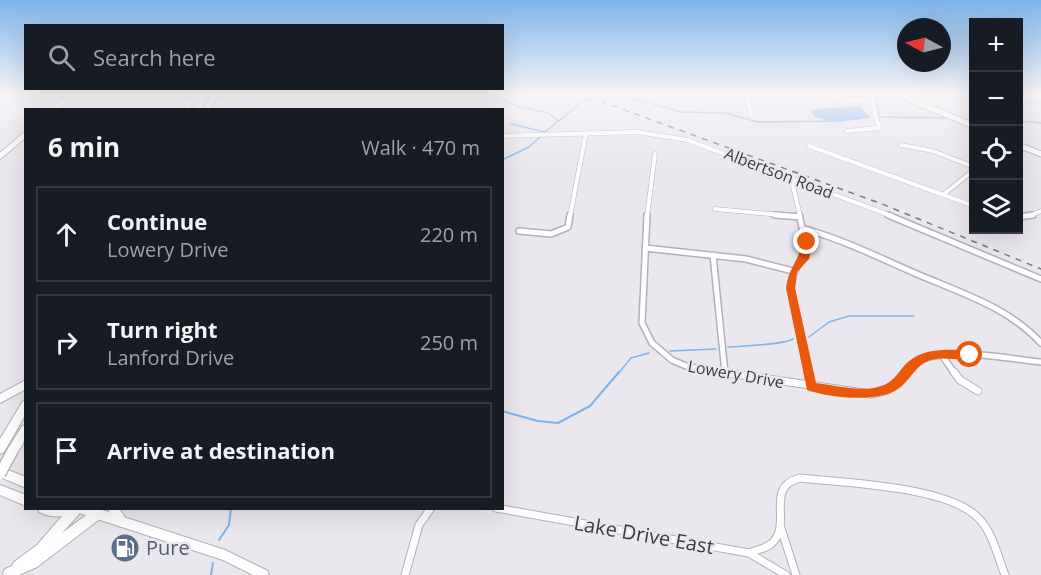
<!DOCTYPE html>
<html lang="en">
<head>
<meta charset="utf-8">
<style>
	:root { --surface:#171b24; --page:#242831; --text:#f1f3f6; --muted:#9ea1a6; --line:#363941 }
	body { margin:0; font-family:"Open Sans",sans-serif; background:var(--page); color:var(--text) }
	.controls { position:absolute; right:18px; top:18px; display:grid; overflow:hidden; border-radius:0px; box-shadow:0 6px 24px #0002 }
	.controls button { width:54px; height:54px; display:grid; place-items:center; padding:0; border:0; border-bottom:2px solid var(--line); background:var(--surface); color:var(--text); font:30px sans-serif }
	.compass { position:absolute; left:897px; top:18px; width:54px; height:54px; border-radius:50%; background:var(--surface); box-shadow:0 6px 24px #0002; rotate:277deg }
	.stop { position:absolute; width:18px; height:18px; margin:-14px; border:4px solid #ea580c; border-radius:50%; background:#fff }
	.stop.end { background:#ea580c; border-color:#fff; box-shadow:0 2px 6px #0008 }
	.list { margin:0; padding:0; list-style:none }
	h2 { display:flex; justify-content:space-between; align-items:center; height:78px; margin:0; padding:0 24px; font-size:26px }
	h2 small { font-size:20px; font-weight:400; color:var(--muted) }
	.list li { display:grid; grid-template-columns:39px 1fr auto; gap:18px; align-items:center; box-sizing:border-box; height:96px; margin:0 12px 12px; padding:0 12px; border:2px solid var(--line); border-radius:0px }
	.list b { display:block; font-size:22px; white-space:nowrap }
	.list p { margin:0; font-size:20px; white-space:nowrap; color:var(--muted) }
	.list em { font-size:20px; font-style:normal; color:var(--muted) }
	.icon { flex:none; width:33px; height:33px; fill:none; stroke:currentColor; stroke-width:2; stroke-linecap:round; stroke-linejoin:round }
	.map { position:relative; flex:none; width:1041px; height:575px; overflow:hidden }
	.search { position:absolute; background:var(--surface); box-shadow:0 6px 24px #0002; left:24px; top:24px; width:480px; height:66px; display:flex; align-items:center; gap:15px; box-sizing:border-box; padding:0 21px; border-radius:0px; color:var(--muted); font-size:22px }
	.panel { position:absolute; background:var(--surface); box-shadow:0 6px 24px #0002; left:24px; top:108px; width:480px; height:402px; border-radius:0px }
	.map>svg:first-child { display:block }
</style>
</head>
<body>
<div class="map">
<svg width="1041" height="575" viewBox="0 0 1041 575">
	<rect width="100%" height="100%" fill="#eae7ee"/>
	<path fill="#7db4ec" d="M857,106l4,1 9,11c-18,3 -38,5 -55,-1l-4,-6c6,-4 36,-3 46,-5z"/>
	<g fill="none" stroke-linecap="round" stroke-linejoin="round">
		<path stroke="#7db4ec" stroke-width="1.5" d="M487,93l30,13 31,7 10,8
			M877,93l2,24 70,1
			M598,96l29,1 54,15 44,1 33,9 84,-1
			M962,119h12
			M1018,121l23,2
			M511,124l34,8 37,-30 9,-3
			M502,160l27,-13 11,-10
			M809,337l20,-15 20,-6h65
			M728,347c14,-1 55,-2 65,-8
			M670,351l46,-2
			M618,374l13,-16 18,-5"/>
		<path stroke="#7db4ec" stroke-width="2" d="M502,411l36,10 20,2 32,-17 29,-34
			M219,540l10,-15 2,-17
			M211,575l2,-12"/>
		<g stroke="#b3b0b7" stroke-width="5">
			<path id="minor-far2" d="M747,93l4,22
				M793,93l78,9
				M968,93l6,2
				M1018,98h23
				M186,110l10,-17
				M217,110l9,-17
				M847,131l32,-3 -9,-35
				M502,136l135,-4 50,8 205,76
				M901,145l32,6 41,16
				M809,146l165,60
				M791,177l9,39
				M944,194l30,-24
				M715,209l76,7
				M570,216l16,-83
				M647,216l8,-62
				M1028,216l13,-5"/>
		</g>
		<g stroke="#b3b0b7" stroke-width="8">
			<path id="minor-far1" d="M647,215l-5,108 10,20 20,17 14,6 44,8
				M775,215l25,2
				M799,215l8,33 -14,27 -2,13 17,86
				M888,215l153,64
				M1018,217l15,-2
				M805,229c39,11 75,29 112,45 44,19 91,33 124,69
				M519,231l32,3 17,-7 2,-12
				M645,248l101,11 47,12
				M713,255l12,118
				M941,354l14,20
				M906,374c4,-5 8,-11 13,-13 26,-15 91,-2 122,1"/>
		</g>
		<g stroke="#b3b0b7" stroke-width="9">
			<path id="minor" d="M721,372l150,22 17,-4 19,-18
				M808,372l3,15
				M954,372l6,8 18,11
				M496,508l253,45 37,22
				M780,525l16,50
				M749,553c7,-3 16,-4 22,-9 23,-19 -8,-57 29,-66 45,5 139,8 174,36 18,14 23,41 31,61
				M405,575l14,-50 12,-17"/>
		</g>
		<g stroke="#b3b0b7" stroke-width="7">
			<path id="tertiary" d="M894,93l80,33
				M54,110l20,-17
				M1018,145l23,9
				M0,156l26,-22"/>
		</g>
		<g stroke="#b3b0b7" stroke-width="2">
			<path id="secondary" d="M74,508h22l129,42 43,21 1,4h-16l-30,-15 -144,-47 -4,-1z"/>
		</g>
		<g stroke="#b3b0b7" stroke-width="2">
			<path id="primary" d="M0,467l26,10v11l-26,-11z
				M0,485l26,10v11l-26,-11z
				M38,508h42l-1,4c-15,5 -26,7 -40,0z
				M107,508h12l8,13 -2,4 -4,2 -4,-2z"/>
		</g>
		<g stroke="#b3b0b7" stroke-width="2">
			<path id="trunk" d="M203,93h6l-9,17h-6z
				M213,93h6l-10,17h-6z
				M26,380v9l-26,14v-9z
				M26,400v14l-22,38 -4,2v-15l23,-38z
				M26,425c0,11 -2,24 -13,30l-4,-2 -1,-3 1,-3 13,-21z
				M69,508h13l-1,4 -19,21 31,-23 4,-2 4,2 2,4 -2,4 -64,49 -18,8h-15l-1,-2 2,-4 7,-3 2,-4 23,-17z"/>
		</g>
		<use href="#minor-far2" stroke="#fff" stroke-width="4"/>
		<use href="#minor-far1" stroke="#fff" stroke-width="5"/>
		<use href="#minor" stroke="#fff" stroke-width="7"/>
		<use href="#tertiary" stroke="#fff" stroke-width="5"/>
		<use href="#secondary" fill="#fff" fill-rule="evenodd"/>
		<use href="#primary" fill="#fff" fill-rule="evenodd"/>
		<use href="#trunk" fill="#fff" fill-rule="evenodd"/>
		<path stroke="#78777a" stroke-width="1.5" stroke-dasharray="6 6" stroke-linecap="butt" d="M578,93l304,111 159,65"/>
		<g stroke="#b3b0b7" stroke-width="13" stroke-linecap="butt">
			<path id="trunk-bridge" d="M0,474l13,-24"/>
		</g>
		<use href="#trunk-bridge" stroke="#fff" stroke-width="10"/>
	</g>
	<linearGradient id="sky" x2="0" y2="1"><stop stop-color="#7db4ea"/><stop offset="0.54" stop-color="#f6f4f7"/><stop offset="1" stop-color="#f6f4f7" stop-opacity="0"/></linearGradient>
	<rect width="1041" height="173" fill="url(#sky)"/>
	<path fill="#ea580c" d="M807,238l5,4 -3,17 -12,13 -2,16 21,95c20,2 46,10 65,3 14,-4 17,-15 27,-24 17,-15 41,-12 62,-12l4,2v6c-14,4 -31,-3 -46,3 -14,6 -18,20 -30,28 -20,14 -68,9 -91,1l-21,-102c3,-22 13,-26 16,-46z"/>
	<defs>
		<g id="fuel-disc" transform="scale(1.5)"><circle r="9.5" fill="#5c6f8a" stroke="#eae7ee"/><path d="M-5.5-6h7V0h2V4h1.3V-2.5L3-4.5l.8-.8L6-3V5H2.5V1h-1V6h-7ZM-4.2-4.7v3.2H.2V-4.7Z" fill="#fff"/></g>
	</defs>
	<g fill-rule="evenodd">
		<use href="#fuel-disc" x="125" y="548"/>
	</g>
	<g text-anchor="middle" stroke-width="5" stroke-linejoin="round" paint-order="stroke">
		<g font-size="16" fill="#3c3b3d" stroke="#eae7ee">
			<text transform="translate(779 173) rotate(21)" y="6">Albertson Road</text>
			<text transform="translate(736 374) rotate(10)" y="6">Lowery Drive</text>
		</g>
		<g font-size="20" fill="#3c3b3d" stroke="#eae7ee">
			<text transform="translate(644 535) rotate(10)" y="7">Lake Drive East</text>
		</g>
		<g font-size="20" fill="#4e5e75" stroke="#eae7ee" text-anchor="start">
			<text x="146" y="555">Pure</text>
		</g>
	</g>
</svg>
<div class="controls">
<button>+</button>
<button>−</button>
<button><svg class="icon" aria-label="locate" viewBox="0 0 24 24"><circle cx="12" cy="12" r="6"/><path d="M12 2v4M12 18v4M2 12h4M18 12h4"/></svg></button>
<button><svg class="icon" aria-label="layers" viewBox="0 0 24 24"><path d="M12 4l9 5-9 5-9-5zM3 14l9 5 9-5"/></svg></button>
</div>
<svg class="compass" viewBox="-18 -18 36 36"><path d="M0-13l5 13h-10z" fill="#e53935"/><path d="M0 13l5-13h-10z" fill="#9ea1a6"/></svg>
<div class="stop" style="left:970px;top:355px"></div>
<div class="stop end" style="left:807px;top:242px"></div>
<div class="search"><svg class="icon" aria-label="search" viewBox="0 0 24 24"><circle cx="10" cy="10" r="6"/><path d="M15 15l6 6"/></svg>Search here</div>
<section class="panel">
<h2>6 min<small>Walk · 470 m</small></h2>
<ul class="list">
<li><svg class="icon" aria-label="ahead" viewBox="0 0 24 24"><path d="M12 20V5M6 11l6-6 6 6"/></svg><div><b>Continue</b><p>Lowery Drive</p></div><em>220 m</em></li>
<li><svg class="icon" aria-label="right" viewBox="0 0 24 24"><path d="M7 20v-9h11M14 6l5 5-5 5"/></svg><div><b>Turn right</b><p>Lanford Drive</p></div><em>250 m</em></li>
<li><svg class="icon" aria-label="arrive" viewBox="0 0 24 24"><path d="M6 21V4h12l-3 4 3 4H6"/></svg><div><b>Arrive at destination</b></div></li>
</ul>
</section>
</div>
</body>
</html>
